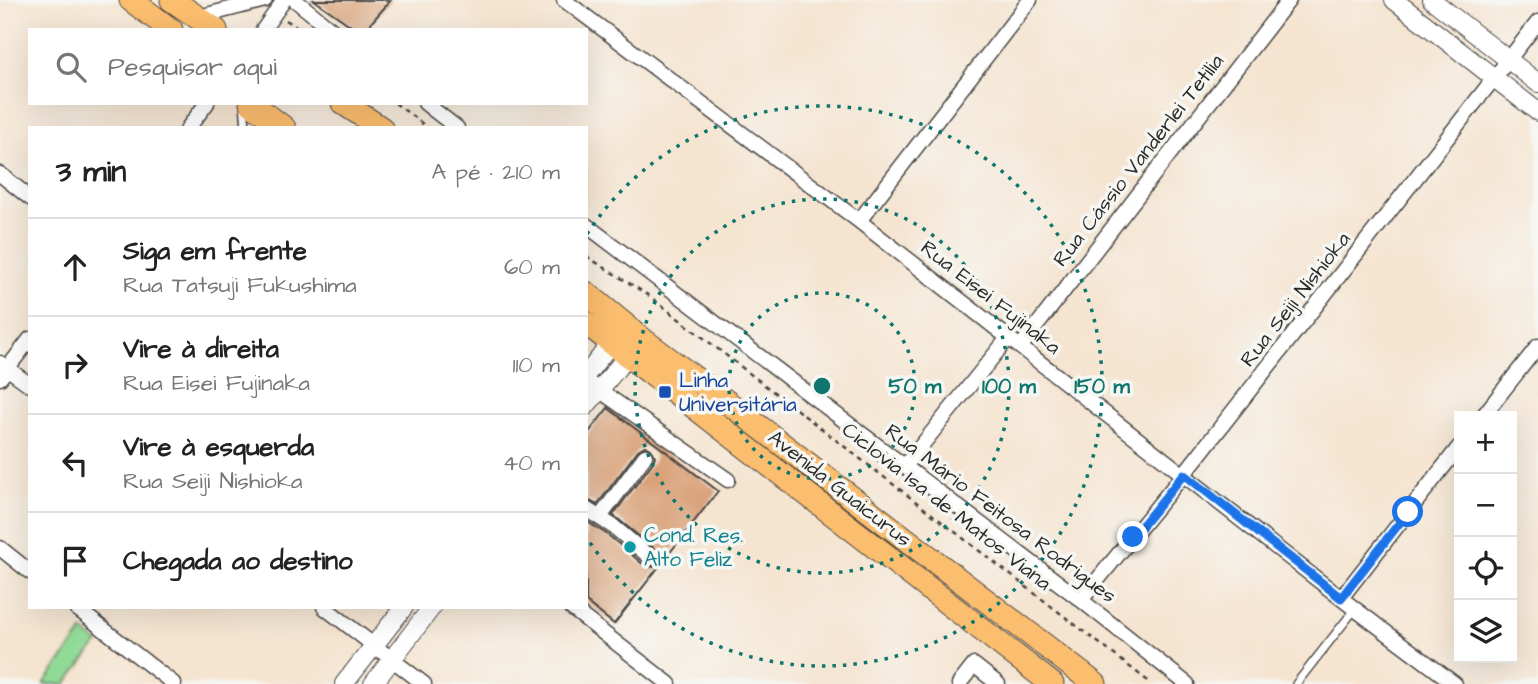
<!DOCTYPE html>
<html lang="pt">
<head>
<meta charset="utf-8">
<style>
	:root { --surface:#fff; --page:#f6f6f6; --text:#222; --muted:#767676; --line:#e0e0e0 }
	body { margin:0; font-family:"Architects Daughter",sans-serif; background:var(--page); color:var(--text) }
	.controls { position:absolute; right:21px; bottom:21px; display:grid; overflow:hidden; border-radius:0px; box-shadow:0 7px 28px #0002 }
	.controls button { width:63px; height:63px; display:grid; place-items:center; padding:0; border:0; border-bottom:2px solid var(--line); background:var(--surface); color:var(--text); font:35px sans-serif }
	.stop { position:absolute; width:21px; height:21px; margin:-16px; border:5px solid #1a73e8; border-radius:50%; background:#fff }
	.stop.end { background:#1a73e8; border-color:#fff; box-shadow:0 2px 7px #0008 }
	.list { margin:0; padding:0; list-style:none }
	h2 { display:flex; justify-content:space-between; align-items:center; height:91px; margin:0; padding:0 28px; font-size:30px }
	h2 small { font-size:23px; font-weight:400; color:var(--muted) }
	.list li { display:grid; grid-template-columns:46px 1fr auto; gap:21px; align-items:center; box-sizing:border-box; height:98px; padding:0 28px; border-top:2px solid var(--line) }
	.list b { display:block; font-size:26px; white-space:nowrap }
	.list p { margin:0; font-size:23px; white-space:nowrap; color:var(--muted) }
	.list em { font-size:23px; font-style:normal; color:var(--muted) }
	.icon { flex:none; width:38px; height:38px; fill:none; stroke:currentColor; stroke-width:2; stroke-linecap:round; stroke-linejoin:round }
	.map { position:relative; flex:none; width:1538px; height:684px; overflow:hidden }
	.search { position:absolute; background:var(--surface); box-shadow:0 7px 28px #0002; left:28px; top:28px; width:560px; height:77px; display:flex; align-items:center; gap:18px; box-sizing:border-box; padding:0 24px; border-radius:0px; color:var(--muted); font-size:26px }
	.panel { position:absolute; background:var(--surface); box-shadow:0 7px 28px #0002; left:28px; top:126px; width:560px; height:483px; border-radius:0px }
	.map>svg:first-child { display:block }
</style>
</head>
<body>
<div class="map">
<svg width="1538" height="684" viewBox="0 0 1538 684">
	<rect width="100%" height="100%" fill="#f6f6f2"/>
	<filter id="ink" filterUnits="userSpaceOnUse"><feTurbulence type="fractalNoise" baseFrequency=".0143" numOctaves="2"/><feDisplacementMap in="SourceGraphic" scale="14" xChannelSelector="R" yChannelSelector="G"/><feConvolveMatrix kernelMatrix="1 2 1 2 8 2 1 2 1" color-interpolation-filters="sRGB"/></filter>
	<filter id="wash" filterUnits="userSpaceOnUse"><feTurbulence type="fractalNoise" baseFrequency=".00686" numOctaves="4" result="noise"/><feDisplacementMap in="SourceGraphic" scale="28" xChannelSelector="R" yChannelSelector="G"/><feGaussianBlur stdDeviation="1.57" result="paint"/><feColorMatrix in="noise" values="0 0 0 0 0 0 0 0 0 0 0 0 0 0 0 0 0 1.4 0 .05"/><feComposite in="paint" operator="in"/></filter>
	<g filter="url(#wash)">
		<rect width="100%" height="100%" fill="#f5e4d0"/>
		<path fill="#91da96" stroke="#5e8260" stroke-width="2" d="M83,631l15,12 -32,41h-22z"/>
		<g id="blocks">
			<path fill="#d9a279" d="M314,0h77l-26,30h-8z
				M608,408l110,83 -104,133 -28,-22v-81l22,14 37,31 10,1 6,-8 -4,-8 -44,-36 40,-53 2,-6 -4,-7 -6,-3 -7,4 -41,55 -11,-6v-63z"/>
		</g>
	</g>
	<g filter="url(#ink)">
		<use href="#blocks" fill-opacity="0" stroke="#494744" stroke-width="2"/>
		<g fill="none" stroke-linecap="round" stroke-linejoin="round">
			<g stroke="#494744" stroke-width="10">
				<path id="service" d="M244,104l2,24
					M1296,684l59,-75"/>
			</g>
			<g stroke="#494744" stroke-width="17">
				<path id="minor" d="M295,0l37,30
					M564,0l295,221 496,388 100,75
					M195,18l70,-18
					M263,30l21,-30
					M425,103l32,25
					M188,128l19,-25
					M0,174l30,24
					M859,221l171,-221
					M586,225l495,375 106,84
					M1021,346l268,-346
					M0,363l30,22
					M0,378l30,-39
					M586,381l142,99
					M1483,416l55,-70
					M905,466l103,-128
					M586,509l28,18 37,31
					M600,517l45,-61
					M0,548l30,24
					M1341,598l118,-151
					M1081,600l103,-126 354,-452
					M75,607l99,77
					M324,607l100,77
					M570,607l99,77
					M959,684l15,-19 24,19"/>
			</g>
			<g stroke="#494744" stroke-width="20">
				<path id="tertiary" d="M1394,0l144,112
					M1432,0l106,83
					M586,375l33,-42
					M586,406l49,-59
					M344,684l60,-77
					M373,684l59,-77"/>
			</g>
			<g stroke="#494744" stroke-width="25">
				<path id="primary" d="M131,0l40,30
					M172,0l44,30
					M251,103l33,25
					M343,103l38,25
					M586,293l56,46 85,63 368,282
					M586,323l466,361"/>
			</g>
			<path stroke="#494744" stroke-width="2.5" stroke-dasharray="5 5" stroke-linecap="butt" d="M286,20l16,10
				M395,103l33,25
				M586,256l62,39 504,389"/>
			<use href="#service" stroke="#fff" stroke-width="7"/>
			<use href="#minor" stroke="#fff" stroke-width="14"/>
			<use href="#tertiary" stroke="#fff" stroke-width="18"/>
			<use href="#primary" stroke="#fbbd6e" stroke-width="23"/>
		</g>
	</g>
	<g fill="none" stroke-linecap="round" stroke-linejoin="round" filter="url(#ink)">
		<path stroke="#1a73e8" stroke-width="9" d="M1133,537l51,-63 157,124 67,-86"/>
	</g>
	<g fill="none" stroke="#0f766e" stroke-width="3.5" stroke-dasharray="3.5 7">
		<circle cx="822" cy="386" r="93"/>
		<circle cx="822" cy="386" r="187"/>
		<path d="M587 234A280 280 0 1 1 587 538"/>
	</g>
	<rect fill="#1a4fb4" stroke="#f6f6f2" stroke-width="2.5" x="658" y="385" width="14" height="14" rx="3.5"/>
	<circle fill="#0f9aa8" stroke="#f6f6f2" stroke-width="2.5" cx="630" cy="547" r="7"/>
	<g text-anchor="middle" stroke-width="7" stroke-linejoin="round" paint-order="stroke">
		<g font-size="21" fill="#2b2b2b" stroke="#f6f6f2">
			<text transform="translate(1138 160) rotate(-52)" y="7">Rua Cássio Vanderlei Tetilia</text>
			<text transform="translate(991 297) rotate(38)" y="7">Rua Eisei Fujinaka</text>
			<text transform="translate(1295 299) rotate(-52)" y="7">Rua Seiji Nishioka</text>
			<text transform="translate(840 488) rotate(38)" y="7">Avenida Guaicurus</text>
			<text transform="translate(947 506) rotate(38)" y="7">Ciclovia Isa de Matos Viana</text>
			<text transform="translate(1001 513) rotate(37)" y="7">Rua Mário Feitosa Rodrigues</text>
		</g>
		<g font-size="21" fill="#164399" stroke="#f6f6f2" text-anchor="start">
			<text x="679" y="387">Linha<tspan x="679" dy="24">Universitária</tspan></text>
		</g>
		<g font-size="21" fill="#0d838f" stroke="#f6f6f2" text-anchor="start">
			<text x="644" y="542">Cond. Res.<tspan x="644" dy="24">Alto Feliz</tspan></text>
		</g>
	</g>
	<circle cx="822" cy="386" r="10" fill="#0f766e" stroke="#f6f6f2" stroke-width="3.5"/>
	<g font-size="21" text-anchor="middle" font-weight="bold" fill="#0f766e" stroke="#f6f6f2" stroke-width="7" stroke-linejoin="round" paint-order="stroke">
		<text x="915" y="393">50 m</text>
		<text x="1009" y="393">100 m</text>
		<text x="1102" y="393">150 m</text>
	</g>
</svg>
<div class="controls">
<button>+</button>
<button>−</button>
<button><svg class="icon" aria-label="locate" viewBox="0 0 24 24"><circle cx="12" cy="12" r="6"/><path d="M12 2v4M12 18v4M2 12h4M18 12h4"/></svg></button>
<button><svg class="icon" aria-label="layers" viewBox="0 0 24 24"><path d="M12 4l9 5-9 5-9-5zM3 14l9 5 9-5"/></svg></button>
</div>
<div class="stop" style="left:1408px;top:512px"></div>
<div class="stop end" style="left:1133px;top:537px"></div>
<div class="search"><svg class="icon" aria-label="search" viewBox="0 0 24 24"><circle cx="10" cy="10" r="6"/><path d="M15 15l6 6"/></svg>Pesquisar aqui</div>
<section class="panel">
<h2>3 min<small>A pé · 210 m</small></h2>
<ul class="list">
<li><svg class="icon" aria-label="ahead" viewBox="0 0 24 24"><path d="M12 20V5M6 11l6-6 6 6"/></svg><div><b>Siga em frente</b><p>Rua Tatsuji Fukushima</p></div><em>60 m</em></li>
<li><svg class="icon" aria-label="right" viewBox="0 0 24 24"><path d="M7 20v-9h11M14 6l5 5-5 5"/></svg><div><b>Vire à direita</b><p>Rua Eisei Fujinaka</p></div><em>110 m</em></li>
<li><svg class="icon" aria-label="left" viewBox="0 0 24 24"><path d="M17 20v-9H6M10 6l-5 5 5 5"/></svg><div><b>Vire à esquerda</b><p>Rua Seiji Nishioka</p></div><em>40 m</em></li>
<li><svg class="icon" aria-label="arrive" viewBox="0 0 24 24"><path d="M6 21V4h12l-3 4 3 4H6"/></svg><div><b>Chegada ao destino</b></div></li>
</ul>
</section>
</div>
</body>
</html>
